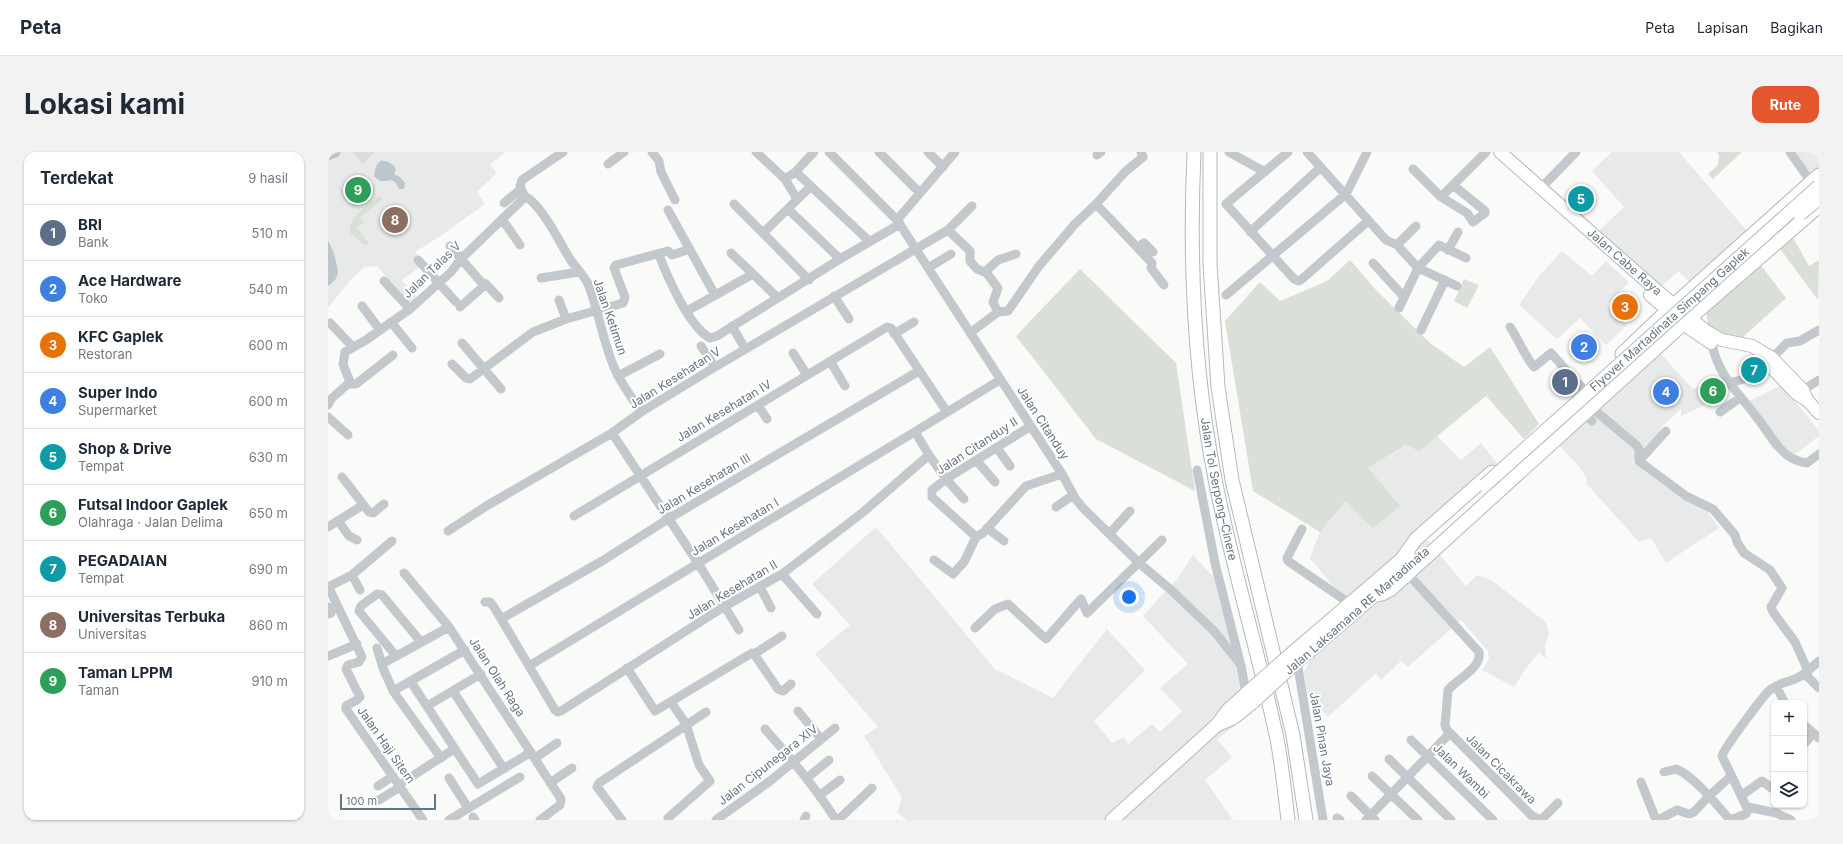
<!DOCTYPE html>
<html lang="id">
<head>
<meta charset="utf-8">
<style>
	:root { --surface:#fff; --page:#f2f2f3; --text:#1f2937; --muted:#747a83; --line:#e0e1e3; --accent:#e4572e }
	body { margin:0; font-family:Inter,sans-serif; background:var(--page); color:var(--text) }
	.controls { position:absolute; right:12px; bottom:12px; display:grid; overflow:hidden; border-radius:8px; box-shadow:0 1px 3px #0004 }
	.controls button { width:36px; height:36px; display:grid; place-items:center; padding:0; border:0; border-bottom:1px solid var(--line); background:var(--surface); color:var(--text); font:20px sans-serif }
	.scale { position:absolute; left:12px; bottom:10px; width:96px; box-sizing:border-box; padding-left:4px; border:2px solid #657683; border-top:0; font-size:11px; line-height:14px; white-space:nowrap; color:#657683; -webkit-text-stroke:3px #fff; paint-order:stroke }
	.you { position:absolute; left:801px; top:445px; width:14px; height:14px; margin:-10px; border:3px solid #fff; border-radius:50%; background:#1a73e8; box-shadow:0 0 0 6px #1a73e833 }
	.badge { display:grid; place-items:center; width:26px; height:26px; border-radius:50%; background:var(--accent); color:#fff; font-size:13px; font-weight:700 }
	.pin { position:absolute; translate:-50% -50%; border:2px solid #fff; box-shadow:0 1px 4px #0006 }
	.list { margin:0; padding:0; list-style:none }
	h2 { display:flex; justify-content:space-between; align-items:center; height:52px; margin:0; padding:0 16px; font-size:17px }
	h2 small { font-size:13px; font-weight:400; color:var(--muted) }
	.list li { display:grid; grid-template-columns:26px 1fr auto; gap:12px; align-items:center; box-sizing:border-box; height:56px; padding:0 16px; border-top:1px solid var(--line) }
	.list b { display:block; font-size:15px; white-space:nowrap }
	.list p { margin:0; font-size:13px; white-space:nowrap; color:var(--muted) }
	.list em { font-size:13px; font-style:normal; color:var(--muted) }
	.icon { flex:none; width:22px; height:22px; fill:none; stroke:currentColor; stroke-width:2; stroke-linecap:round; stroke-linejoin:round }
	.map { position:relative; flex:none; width:1491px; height:668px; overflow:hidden; border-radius:12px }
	header { display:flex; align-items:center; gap:24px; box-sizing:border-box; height:56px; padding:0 20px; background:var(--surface); border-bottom:1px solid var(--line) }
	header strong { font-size:19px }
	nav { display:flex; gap:22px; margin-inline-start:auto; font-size:14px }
	.intro { display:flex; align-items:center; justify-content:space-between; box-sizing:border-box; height:96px; padding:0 24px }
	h1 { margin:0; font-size:28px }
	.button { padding:10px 18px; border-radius:12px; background:var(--accent); color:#fff; font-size:14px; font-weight:700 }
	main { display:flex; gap:24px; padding:0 24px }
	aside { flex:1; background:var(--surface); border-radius:12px; box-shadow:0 1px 3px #0004 }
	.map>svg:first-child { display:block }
</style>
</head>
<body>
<header>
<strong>Peta</strong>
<nav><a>Peta</a><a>Lapisan</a><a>Bagikan</a></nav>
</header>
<div class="intro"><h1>Lokasi kami</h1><a class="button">Rute</a></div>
<main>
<aside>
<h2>Terdekat<small>9 hasil</small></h2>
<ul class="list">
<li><span class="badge" style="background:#5c6f8a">1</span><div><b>BRI</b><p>Bank</p></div><em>510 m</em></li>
<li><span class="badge" style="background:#3f7fe0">2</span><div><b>Ace Hardware</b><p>Toko</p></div><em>540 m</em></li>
<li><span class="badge" style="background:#e8710a">3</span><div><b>KFC Gaplek</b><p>Restoran</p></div><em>600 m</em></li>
<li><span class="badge" style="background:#3f7fe0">4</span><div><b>Super Indo</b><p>Supermarket</p></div><em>600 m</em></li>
<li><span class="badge" style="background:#0f9aa8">5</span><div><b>Shop &amp; Drive</b><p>Tempat</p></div><em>630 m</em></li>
<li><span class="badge" style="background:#2e9e5b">6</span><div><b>Futsal Indoor Gaplek</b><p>Olahraga · Jalan Delima</p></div><em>650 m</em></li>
<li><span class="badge" style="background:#0f9aa8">7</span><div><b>PEGADAIAN</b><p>Tempat</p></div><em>690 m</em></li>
<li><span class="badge" style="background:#8d6e63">8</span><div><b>Universitas Terbuka</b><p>Universitas</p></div><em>860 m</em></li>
<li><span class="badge" style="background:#2e9e5b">9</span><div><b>Taman LPPM</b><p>Taman</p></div><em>910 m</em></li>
</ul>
</aside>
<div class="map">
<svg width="1491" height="668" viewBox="0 0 1491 668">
	<rect width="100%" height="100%" fill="#fafaf8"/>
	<path fill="#e8e9e9" d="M0,0h178l-16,12 7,9 -20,19 8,12 -46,33 -24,15 9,12 -22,16 16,18 -13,10 -17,-29 -11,-13 -12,1 -13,11 -24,30z
		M1284,0h67l69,80 -58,51 -11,-12 -22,19 -62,-56 29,-27 -32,-36z
		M1459,0h32v45z
		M1234,99l30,25 14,-15 23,21 -22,23 20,20 -21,20 -26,-27 -23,21 -38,-34 20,-29z
		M1331,200l34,37 26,-12 8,18 -46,21v-7l-18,16 -10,17 -21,19 35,27 39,21 13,19 -53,35 -15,-25 -12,4 -53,-59 1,-4 -6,-10 -23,-25z
		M1454,233l37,46v5l-30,23 -17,-11 -29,-44z
		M1109,284l24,24 20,-17 20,25 -81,63 46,55 11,-11 14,5 55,42 3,11 -4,13 2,14 -8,-8 -12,15 -13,20 -32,-17 7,-11 -1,-8 -27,-31 -53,47 -7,-6 -20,19 -5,-7 -48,44 -20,-21 -4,-24 17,-36 31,-27 -42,-51 10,-26 48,-64 39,-23 12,5z
		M548,375l119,142 58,29 54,-69 38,41 -51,51 18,22 12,-6 4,7 24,-20 8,8 22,-21 -22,-23 28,-24 -45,-48 34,-37 16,-24 29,31 30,127 -35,26 15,18 -27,23 28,40h-326l-10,-7 5,-15 -38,-62 14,-9 -63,-73 35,-29 -38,-41z"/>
	<path fill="#dadfd7" d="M27,0h20l-12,12 -10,-11z
		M1389,0h25l-29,27 -5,-5 10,-9 1,-10z
		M34,21l13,16 -21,17 -13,-15z
		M51,44l3,4 -22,17 4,5 -7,6 13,17h-6l-14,-12c-3,-16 19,-28 29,-37z
		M1463,82l18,32 10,-6 -1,40 -40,-54z
		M1022,108l27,31 53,52 34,24 26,-20 49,77 -15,15 -38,-43 -67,55 -13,-6 -38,23 32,38 -27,22 -28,-27 -25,31 -67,-41 -28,-170 35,-39 20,19 47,-20z
		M1431,111l27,35 -45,41h-10l-23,-13 -2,-18z
		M752,117l96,94 19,128 -99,-52 -80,-103z
		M1136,127l15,6 -12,23 -13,-7z
		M1391,226l7,16 -20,10 -6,-13 4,-1 -2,-4z"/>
	<path fill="#bbc7cb" d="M52,9c7,-1 12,2 16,8l-2,5 6,3 5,6 -1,6h-5l-4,-7 -4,-2c-8,2 -12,2 -17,-4l2,-10z
		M0,89c4,5 12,29 9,35 -1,4 -6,8 -9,10z"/>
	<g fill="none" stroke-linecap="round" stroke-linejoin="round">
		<path stroke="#bbc7cb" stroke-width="11" d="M0,3l7,-3"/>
		<g stroke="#b5babe" stroke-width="14">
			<g id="major">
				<path id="s1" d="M1172,0l162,143 44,36 16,9 30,6 20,12 31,32 4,10"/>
				<path d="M1322,143l33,29 28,19"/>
				<path d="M1442,214l27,28 10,6 12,13"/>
			</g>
		</g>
		<g stroke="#b4b9bd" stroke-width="15">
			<g id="highway">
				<path id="s2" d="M866,0c-5,111 0,223 22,332 17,86 43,170 61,255 5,27 8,54 11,81"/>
				<path d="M882,0v112l8,123 14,93 61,255 13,85"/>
				<path d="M1294,202l45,-43 152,-136"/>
				<path d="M1073,408l15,-21 76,-67"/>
				<path d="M1046,443l8,-1 8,-4 293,-266 136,-118"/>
				<path d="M961,504l119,-102"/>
				<path d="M964,514l88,-76"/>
				<path d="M891,572l14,-6 20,-16"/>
				<path d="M784,668l106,-96 10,-14 19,-17"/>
			</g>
		</g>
		<path stroke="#c3c8cc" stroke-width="9" d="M324,0l7,9 2,11 14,28
			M428,0l29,27 12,-8
			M486,0l-16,17v5l71,67
			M501,0l68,68 165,254 13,24 8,10 56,55 32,27 43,41 27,34 5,29
			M551,0l41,41
			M600,0l15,15
			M813,0l2,5 -18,15 -29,32 56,59 -1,5 13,17
			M901,0l36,20
			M960,0l-62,52 68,75 5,2 3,-2 66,-58
			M979,0l79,88 11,5 19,-19
			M1462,0l21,30
			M769,3l4,-3
			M280,12l16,-12
			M1085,17l28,28 26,16 6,9 12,-9v-2l-32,-26
			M457,27l12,20
			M1213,36l35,-36
			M196,44c17,7 36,47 46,63 5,8 14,16 18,25 12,29 15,63 30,92 7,12 15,24 23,36
			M1113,45l45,-45
			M176,51l17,-14
			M406,52l29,29
			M460,57l52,50
			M340,58l47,85
			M174,67l18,26
			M569,68l58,-68
			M620,78l22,21v10l7,8 10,4
			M922,80l71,-65
			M1069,93l21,23 39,18
			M122,94l31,36 5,2 13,14
			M810,95l6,-4 9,9
			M1120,98l10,-18
			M403,101l47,45
			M331,103c8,21 30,72 51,83l7,-2 123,-77 60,-35
			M90,108l38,42
			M1045,111l31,34
			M600,116l23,-14
			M213,126l38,-6
			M481,128l-46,-47 48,-47
			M56,129l26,28
			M898,143l120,-101 21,-42
			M506,144l15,23
			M231,148l7,19
			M34,154l18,24
			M132,155l26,-23
			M1071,156l19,-40 21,-23 27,13
			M359,159l66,-37
			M670,160l-5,-10 5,-14 -10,-13 -1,-5 11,-10 18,-6
			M63,170l21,26
			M2,171l23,24
			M404,174l11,19
			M1182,175c9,13 14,28 24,40l17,-14 33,37
			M1093,178l24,-50
			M642,181l28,-21 10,-1 31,-45 36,-42 21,-20
			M566,182l20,-12
			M134,191l39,46
			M1384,191c5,32 28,51 46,76 10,12 17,27 29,36 5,4 14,7 20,8l12,-9
			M373,194l14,21
			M465,201l14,22
			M502,209l15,25
			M1440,210l19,-19 13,-2 19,-11
			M124,212l14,14 4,1 63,-47 33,-13 57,-16 2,-6 -11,-29 2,-3 52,-14 4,4 18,-6
			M290,224l42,-22
			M1401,231l19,-5
			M20,232h8l37,-29
			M1470,241l21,-13
			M0,253l3,-6 19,-17 -7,-18 2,-12 21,-12 44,-31 41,-37 10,-13 62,-60 1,-4 -4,-9 2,-6 41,-28
			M430,253l9,14
			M1264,256l44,37 3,4v12l47,35 27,13 22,26 2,7 7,11 26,17 12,18 -11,19 2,5 22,30 13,29
			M1392,260l21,-15
			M1257,263l7,6
			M0,265l20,18
			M284,281l86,130 41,67
			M669,296l13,18
			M601,303l17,24 18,20
			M648,308l19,22
			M1311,309l27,-30
			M869,318l18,93 25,99
			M14,325l27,35 4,1 11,-9
			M728,355l17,-12
			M246,364l313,-189 4,1 56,84
			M11,370l10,14 8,4
			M0,375l35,-22
			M659,376l17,13
			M974,377l-15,29 1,3 61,42
			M120,379l40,-26 124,-72 29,-21 74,-45 233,-137 24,-24
			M782,381l20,-22
			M648,385l-44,-40v-7l14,-11 85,-53
			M648,385l7,-4 43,-47 36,-12
			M606,408l19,14 11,-12 12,-25
			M76,421l45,54 112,172 -1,6 -20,15
			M454,422l35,40
			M1080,422l71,78c3,16 -22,27 -31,38l-3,35 2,5 84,85 9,5
			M24,423l8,15
			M0,434l34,71 -3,5 -11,3 -2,4 14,28 -3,3 -11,6v3l77,111
			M0,435l24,-12 40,-34
			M432,435l11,21
			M157,450h5l4,5 35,59 471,-286
			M0,455l3,6 -3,1
			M173,467l101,-58 66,-42 251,-148
			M647,476l20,-19 13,-5 38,35 35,-40 6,14 75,-73
			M49,496l6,20 10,23 48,67
			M426,502l24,35 5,2 8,-7
			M0,504l29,-12
			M68,504l-37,-45 2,-5 16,-12 5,1 39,47
			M969,509l26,159
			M54,512l67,-37
			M201,514l26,44 3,2 3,-1 164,-105 57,-32 80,-61 67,-58 -14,-23
			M299,516l28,43 97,-58 2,1 28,-18
			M1477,522l14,14
			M83,530l67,102 53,-32
			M1448,534l9,17
			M65,539l72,-41
			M125,539l51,78
			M99,554l54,-32
			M470,559l23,28
			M1476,573l15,13
			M437,577c26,29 50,58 71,91
			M1083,588l82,80
			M1476,592l9,-10
			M207,606l22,-15
			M1061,607l62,61
			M1336,620l12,-3c18,7 41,36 54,51
			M1044,624l46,44
			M121,626l19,30
			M479,626l22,-18
			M77,629l49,-32
			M1313,630l15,38
			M222,631l22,-15
			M50,634l15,-10
			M492,643l20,-15
			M1414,643l20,-14 11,8
			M1023,644l24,24
			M51,648l21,-13
			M1420,655l28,6 15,7
			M145,665l2,3
			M1009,666l3,2
			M121,668l71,-43
			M294,668l-25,-33 2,-4 107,-71
			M340,668v-2l42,-37 -11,-16 -13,-41 -15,-22
			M388,668l54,-39 65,-53
			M476,668l2,-4
			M510,668l34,-32
			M1038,668l83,-86
			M1213,668l17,-17
			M1330,668l19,-10 12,4 5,-2 15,-16 22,-20
			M1402,668l16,-6 2,-4 -26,-54c1,-6 42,-62 49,-67 8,-6 18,-7 26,-11 9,-4 15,-11 22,-17"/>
		<use href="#major" stroke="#fff" stroke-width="12"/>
		<use href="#highway" stroke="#fff" stroke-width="13"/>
		<g stroke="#b4b9bd" stroke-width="15" stroke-linecap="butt">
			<g id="highway-bridge">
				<path d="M1472,62l19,-16"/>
				<path id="s3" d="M1157,333l334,-299"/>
				<path d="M919,541l42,-37"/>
				<path d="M925,550l39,-36"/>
			</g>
		</g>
		<use href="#highway-bridge" stroke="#fff" stroke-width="13"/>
	</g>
	<g text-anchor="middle" stroke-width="4" stroke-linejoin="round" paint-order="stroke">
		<g font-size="12" fill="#657683" stroke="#fff">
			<text dy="4" stroke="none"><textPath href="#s1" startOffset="166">Jalan Cabe Raya</textPath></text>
			<text transform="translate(104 118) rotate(-44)" y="4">Jalan Talas V</text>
			<text transform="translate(282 165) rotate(71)" y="4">Jalan Ketimun</text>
			<text dy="4" stroke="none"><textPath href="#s3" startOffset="248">Flyover Martadinata Simpang Gaplek</textPath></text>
			<text transform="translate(347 226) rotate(-32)" y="4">Jalan Kesehatan V</text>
			<text transform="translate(396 259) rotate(-31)" y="4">Jalan Kesehatan IV</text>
			<text transform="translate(715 271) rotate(57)" y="4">Jalan Citanduy</text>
			<text transform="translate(649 294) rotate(-33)" y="4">Jalan Citanduy II</text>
			<text transform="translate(376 332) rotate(-31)" y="4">Jalan Kesehatan III</text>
			<text dy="4" stroke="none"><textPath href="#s2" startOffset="339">Jalan Tol Serpong–Cinere</textPath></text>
			<text transform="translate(407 375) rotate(-31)" y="4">Jalan Kesehatan I</text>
			<text transform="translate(404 438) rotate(-31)" y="4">Jalan Kesehatan II</text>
			<text transform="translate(1029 459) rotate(-41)" y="4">Jalan Laksamana RE Martadinata</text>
			<text transform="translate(169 525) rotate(57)" y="4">Jalan Olah Raga</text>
			<text transform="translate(994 587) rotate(80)" y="4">Jalan Pinan Jaya</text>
			<text transform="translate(58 593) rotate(55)" y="4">Jalan Haji Sitem</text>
			<text transform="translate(440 613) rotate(-38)" y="4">Jalan Cipunegara XIV</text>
			<text transform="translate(1173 617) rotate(45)" y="4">Jalan Cicakrawa</text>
			<text transform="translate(1133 619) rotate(44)" y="4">Jalan Wambi</text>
		</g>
	</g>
</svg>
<div class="controls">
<button>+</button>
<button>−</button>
<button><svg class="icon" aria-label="layers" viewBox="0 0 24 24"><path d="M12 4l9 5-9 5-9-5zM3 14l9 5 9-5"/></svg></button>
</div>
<div class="scale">100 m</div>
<div class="you"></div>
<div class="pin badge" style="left:1237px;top:230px;background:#5c6f8a">1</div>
<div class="pin badge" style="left:1256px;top:195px;background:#3f7fe0">2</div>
<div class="pin badge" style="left:1297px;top:155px;background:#e8710a">3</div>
<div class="pin badge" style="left:1338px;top:240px;background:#3f7fe0">4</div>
<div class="pin badge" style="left:1253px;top:47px;background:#0f9aa8">5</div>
<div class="pin badge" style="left:1385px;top:239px;background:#2e9e5b">6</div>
<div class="pin badge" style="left:1426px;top:218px;background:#0f9aa8">7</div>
<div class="pin badge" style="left:67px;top:68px;background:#8d6e63">8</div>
<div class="pin badge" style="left:30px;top:38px;background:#2e9e5b">9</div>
</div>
</main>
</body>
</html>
